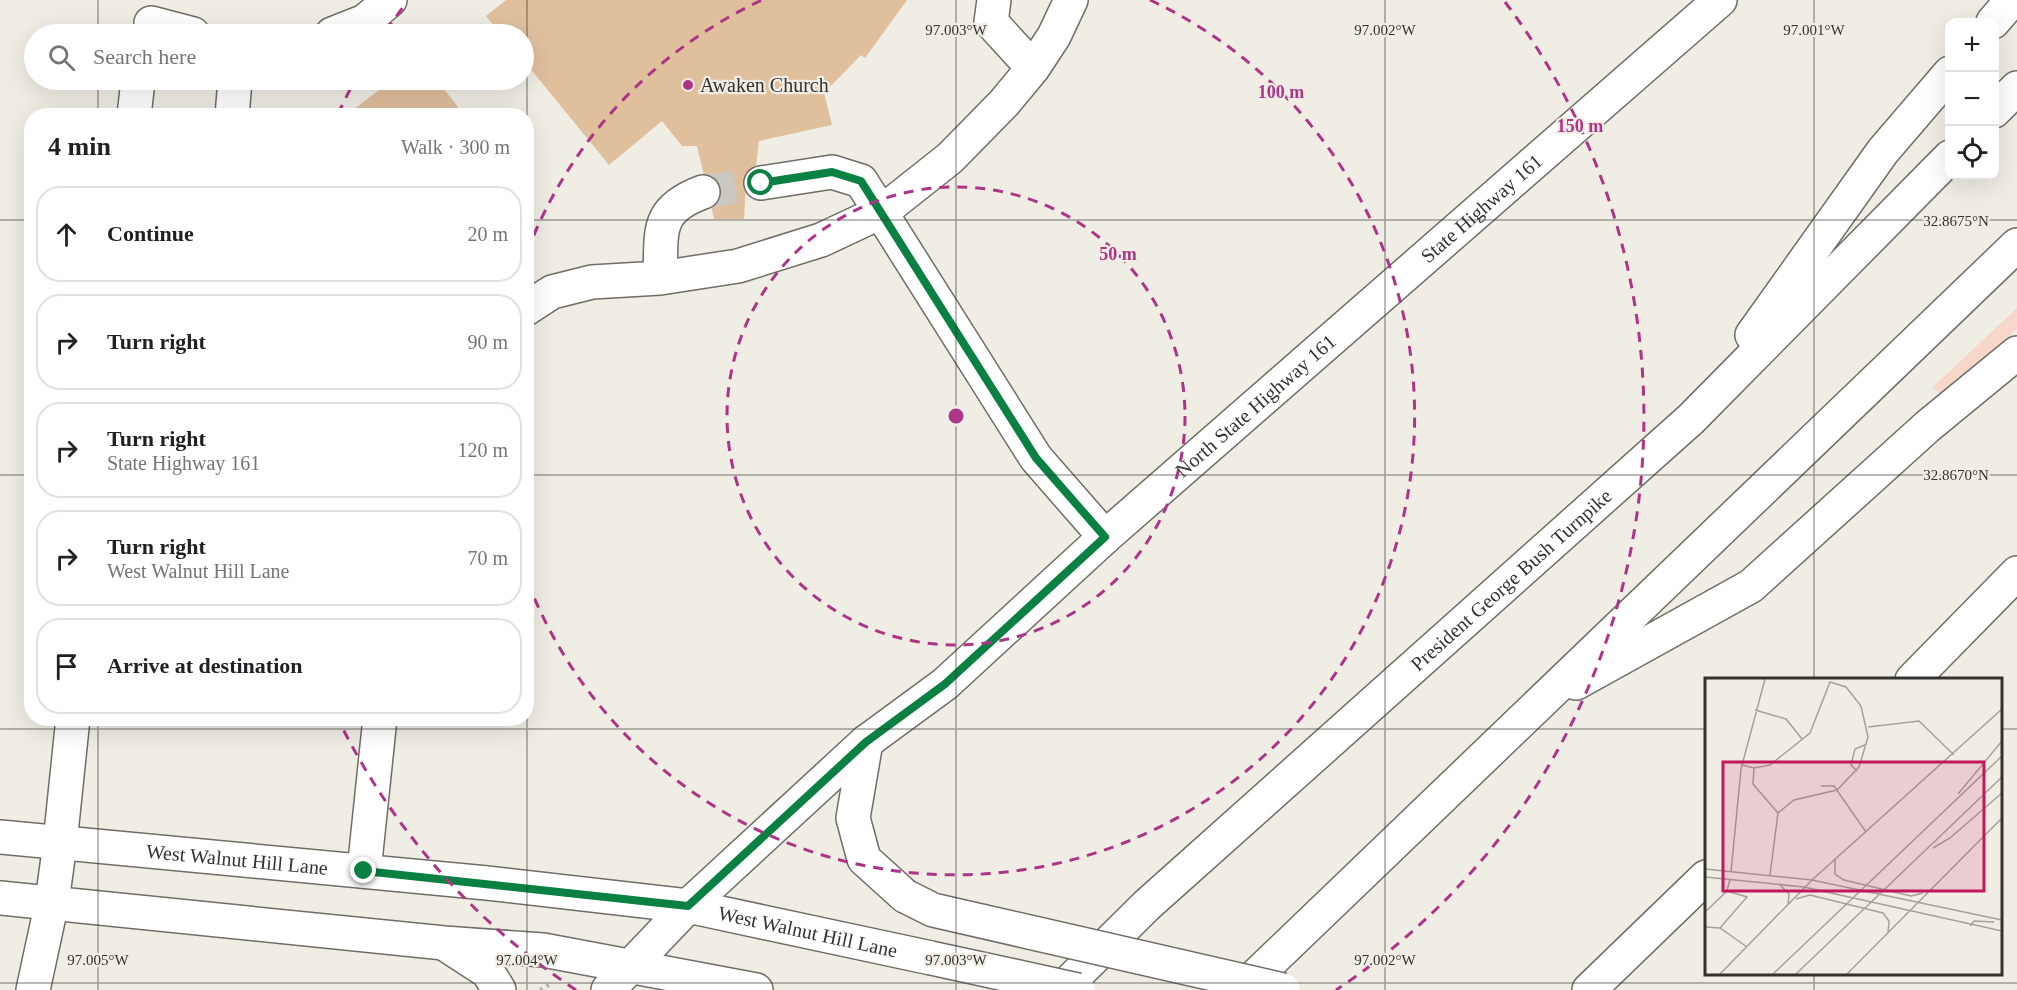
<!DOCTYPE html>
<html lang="en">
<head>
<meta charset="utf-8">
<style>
	:root { --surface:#fff; --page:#f2f2f2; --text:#202124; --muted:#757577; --line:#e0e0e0 }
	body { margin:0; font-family:"Times New Roman",serif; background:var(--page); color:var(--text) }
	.controls { position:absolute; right:18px; top:18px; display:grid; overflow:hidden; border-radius:12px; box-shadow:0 6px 24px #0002 }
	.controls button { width:54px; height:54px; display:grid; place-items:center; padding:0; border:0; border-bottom:2px solid var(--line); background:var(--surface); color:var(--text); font:30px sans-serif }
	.stop { position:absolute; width:18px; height:18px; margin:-14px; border:4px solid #0b8043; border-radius:50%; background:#fff }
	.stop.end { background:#0b8043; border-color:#fff; box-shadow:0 2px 6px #0008 }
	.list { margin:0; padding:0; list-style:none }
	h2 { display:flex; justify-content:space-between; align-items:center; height:78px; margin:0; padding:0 24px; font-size:26px }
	h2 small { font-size:20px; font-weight:400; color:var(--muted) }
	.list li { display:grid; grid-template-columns:39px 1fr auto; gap:18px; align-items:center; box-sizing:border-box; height:96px; margin:0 12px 12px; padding:0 12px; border:2px solid var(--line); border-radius:24px }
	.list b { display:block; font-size:22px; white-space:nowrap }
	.list p { margin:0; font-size:20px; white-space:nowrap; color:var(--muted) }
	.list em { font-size:20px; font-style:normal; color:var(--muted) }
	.icon { flex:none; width:33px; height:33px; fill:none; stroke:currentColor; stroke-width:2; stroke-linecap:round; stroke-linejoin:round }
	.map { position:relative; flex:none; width:2017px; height:990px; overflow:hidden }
	.search { position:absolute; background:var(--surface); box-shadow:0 6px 24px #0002; left:24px; top:24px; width:510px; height:66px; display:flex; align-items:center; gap:15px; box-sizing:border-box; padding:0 21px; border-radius:33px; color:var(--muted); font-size:22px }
	.panel { position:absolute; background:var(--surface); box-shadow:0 6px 24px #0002; left:24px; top:108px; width:510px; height:618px; border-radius:24px }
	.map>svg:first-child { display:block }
</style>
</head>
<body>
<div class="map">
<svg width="2017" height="990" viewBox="0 0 2017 990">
	<rect width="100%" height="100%" fill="#f0ede5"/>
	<path fill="#f7d7c8" d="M2017,308v21l-77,65 -7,-7z"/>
	<path fill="#e0bf9d" d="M506,0h401l-42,58 -4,-3 -37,38 8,32 -73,16 -5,42h-8l-2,36h-30l-17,-73h-15l-20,-25 -53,44 -85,-104v-27h-23l-15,-18z
		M392,80h45l28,36h-120z"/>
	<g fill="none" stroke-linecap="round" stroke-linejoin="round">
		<path stroke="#cac8c1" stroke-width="33" stroke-dasharray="33 16" stroke-linecap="butt" d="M703,192l58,-9"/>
		<g stroke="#706d66" stroke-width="36">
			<path id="minor" d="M994,0l-3,22 42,46
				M151,23l42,11
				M332,34l33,-13 25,-21
				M134,116l4,-36
				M232,116l3,-36
				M761,183l71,-11 29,9 175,277 69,79
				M660,278c2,-46 -6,-68 43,-86
				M526,309l26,-17 40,-10 68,-4 78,-12 83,-26 62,-29 67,-53 54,-55 29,-35 21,-32 17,-36
				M60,843l13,-125
				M364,871l16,-153
				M33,990l19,-88"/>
		</g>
		<g stroke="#706d66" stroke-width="36">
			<g id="major">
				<path d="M1912,680l105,-107"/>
				<path d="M866,742l-13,76 11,41 41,37"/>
				<path id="s1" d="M0,837l487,46 201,23 243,52"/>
				<path d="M0,898l444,45 99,7 213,40"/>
				<path d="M52,902l8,-59"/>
				<path d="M445,944l43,28 11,18"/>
				<path id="s2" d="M608,990l80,-84 178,-164 79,-58 160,-147 615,-537"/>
				<path d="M1589,990l117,-113"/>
			</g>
		</g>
		<g stroke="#706d66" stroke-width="36">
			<g id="highway">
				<path d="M1993,22l19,-22"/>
				<path d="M1994,111l23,-23"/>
				<path d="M1752,335l131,-184 67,-78"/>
				<path d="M1576,683l175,-97 177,-160 89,-73"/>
				<path id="s3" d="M1061,990l86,-85 544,-486 259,-262"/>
				<path d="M1241,990l776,-745"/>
			</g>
		</g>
		<path stroke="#b7b4ae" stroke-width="4" stroke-dasharray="3 4.5" stroke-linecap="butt" d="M540,990l9,-5"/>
		<use href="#minor" stroke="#fff" stroke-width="33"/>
		<use href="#major" stroke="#fff" stroke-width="33"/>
		<use href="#highway" stroke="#fff" stroke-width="33"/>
		<g stroke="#706d66" stroke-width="36" stroke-linecap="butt">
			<path id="major-bridge" d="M905,896l28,14 350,80
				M931,958l147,32"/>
		</g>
		<use href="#major-bridge" stroke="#fff" stroke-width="33"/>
	</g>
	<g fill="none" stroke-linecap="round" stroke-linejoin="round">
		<path stroke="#0b8043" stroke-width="8" d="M364,871l324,35 178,-164 79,-58 160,-147 -69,-79 -175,-277 -29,-9 -71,11"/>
	</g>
	<path fill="none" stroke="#33322f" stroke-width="1.5" stroke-opacity="0.45" d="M98,0v34M527,0v990M956,0v990M1385,0v990M1814,0v680M98,80v36M0,220h32M526,220h1491M0,475h32M526,475h1491M98,718v272M0,729h1706M2000,729h17M1814,974v16M0,983h2017"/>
	<g fill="none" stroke="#ae3488" stroke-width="3" stroke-dasharray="10 8">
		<circle cx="956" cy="416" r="229"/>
		<path d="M527 252A459 459 0 0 1 762 0M1150 0A459 459 0 1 1 527 580"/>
		<path d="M576 990A688 688 0 0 1 340 723M338 114A688 688 0 0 1 354 82M386 31A688 688 0 0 1 407 2M1505 2A688 688 0 0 1 1336 990"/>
	</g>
	<circle fill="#ae3488" stroke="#f0ede5" stroke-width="2" cx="688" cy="85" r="6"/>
	<g text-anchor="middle" stroke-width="4.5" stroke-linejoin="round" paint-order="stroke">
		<g font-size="20" fill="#33322f" stroke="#f0ede5" text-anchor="start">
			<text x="700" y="92">Awaken Church</text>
		</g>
		<g font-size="20" fill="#33322f" stroke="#f0ede5">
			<text dy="7" stroke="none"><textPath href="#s2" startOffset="1173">State Highway 161</textPath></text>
			<text dy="7" stroke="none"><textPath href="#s2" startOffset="873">North State Highway 161</textPath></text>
			<text dy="7" stroke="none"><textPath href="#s3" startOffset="609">President George Bush Turnpike</textPath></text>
			<text dy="7" stroke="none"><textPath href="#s1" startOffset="238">West Walnut Hill Lane</textPath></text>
			<text dy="7" stroke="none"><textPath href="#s1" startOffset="814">West Walnut Hill Lane</textPath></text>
		</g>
	</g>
	<g transform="translate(1705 678)">
		<rect width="297" height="297" fill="#f0ede5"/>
		<path fill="none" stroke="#a4a29c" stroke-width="1.5" d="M50,32l31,9 16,20M163,49l51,-6 35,34M37,87l12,3 16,-3 40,-32 20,-51 16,5 15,19 7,31 -9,30 -22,23 -43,10 -16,13 -8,62M49,90l-1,16 25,29M152,93l-6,-6 4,-16 12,-5M116,108h13l32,46M253,116l44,-53M228,170l17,-10 52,-45M130,180v16l9,6 67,16 12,-3M0,191l107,11 190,40M26,194l10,-103 24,-90M0,199l99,10 198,44M75,207l9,9 -1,11M91,221l14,-4 73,18 6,8 -1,11M0,234l22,-21 3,-12M265,248l4,-5 20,1M0,249l15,1 27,19M15,250l27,-31 -20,-6M15,296l92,-94 190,-171M68,296l229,-218M91,296l206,-197M142,296l155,-156"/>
		<path fill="#c2185b" fill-opacity="0.15" stroke="#c2185b" stroke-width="3" d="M18,84h261v129h-261z"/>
		<rect width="297" height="297" fill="none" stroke="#33322f" stroke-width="3"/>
	</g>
	<g font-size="15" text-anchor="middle" fill="#33322f" stroke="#f0ede5" stroke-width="4.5" stroke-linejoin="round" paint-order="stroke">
		<text x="956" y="35">97.003°W</text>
		<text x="1385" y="35">97.002°W</text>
		<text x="1814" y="35">97.001°W</text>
		<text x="1956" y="226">32.8675°N</text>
		<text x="1956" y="480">32.8670°N</text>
		<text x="98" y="965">97.005°W</text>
		<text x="527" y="965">97.004°W</text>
		<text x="956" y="965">97.003°W</text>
		<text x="1385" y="965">97.002°W</text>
	</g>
	<circle cx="956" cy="416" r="9" fill="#ae3488" stroke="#f0ede5" stroke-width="3"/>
	<g font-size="18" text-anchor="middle" font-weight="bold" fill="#ae3488" stroke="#f0ede5" stroke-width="4.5" stroke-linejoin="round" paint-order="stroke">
		<text x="1281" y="98">100 m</text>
		<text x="1580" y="132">150 m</text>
		<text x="1118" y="260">50 m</text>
	</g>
</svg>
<div class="controls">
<button>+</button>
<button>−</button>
<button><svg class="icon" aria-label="locate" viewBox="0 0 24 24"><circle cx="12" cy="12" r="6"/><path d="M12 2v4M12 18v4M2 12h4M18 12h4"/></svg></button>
</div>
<div class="stop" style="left:761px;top:183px"></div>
<div class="stop end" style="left:364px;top:871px"></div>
<div class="search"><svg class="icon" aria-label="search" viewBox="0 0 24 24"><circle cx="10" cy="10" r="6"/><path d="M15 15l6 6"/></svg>Search here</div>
<section class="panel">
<h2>4 min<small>Walk · 300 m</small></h2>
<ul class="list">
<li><svg class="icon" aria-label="ahead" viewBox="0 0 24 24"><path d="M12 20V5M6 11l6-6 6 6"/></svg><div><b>Continue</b></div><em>20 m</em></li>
<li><svg class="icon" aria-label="right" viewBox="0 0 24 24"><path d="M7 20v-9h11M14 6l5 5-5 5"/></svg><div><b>Turn right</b></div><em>90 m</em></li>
<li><svg class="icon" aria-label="right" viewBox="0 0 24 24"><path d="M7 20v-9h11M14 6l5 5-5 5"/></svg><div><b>Turn right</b><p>State Highway 161</p></div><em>120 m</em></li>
<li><svg class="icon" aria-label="right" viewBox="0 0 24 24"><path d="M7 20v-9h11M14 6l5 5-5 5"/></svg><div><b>Turn right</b><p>West Walnut Hill Lane</p></div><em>70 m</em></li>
<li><svg class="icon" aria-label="arrive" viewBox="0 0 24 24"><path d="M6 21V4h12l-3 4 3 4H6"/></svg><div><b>Arrive at destination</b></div></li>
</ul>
</section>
</div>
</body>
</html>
